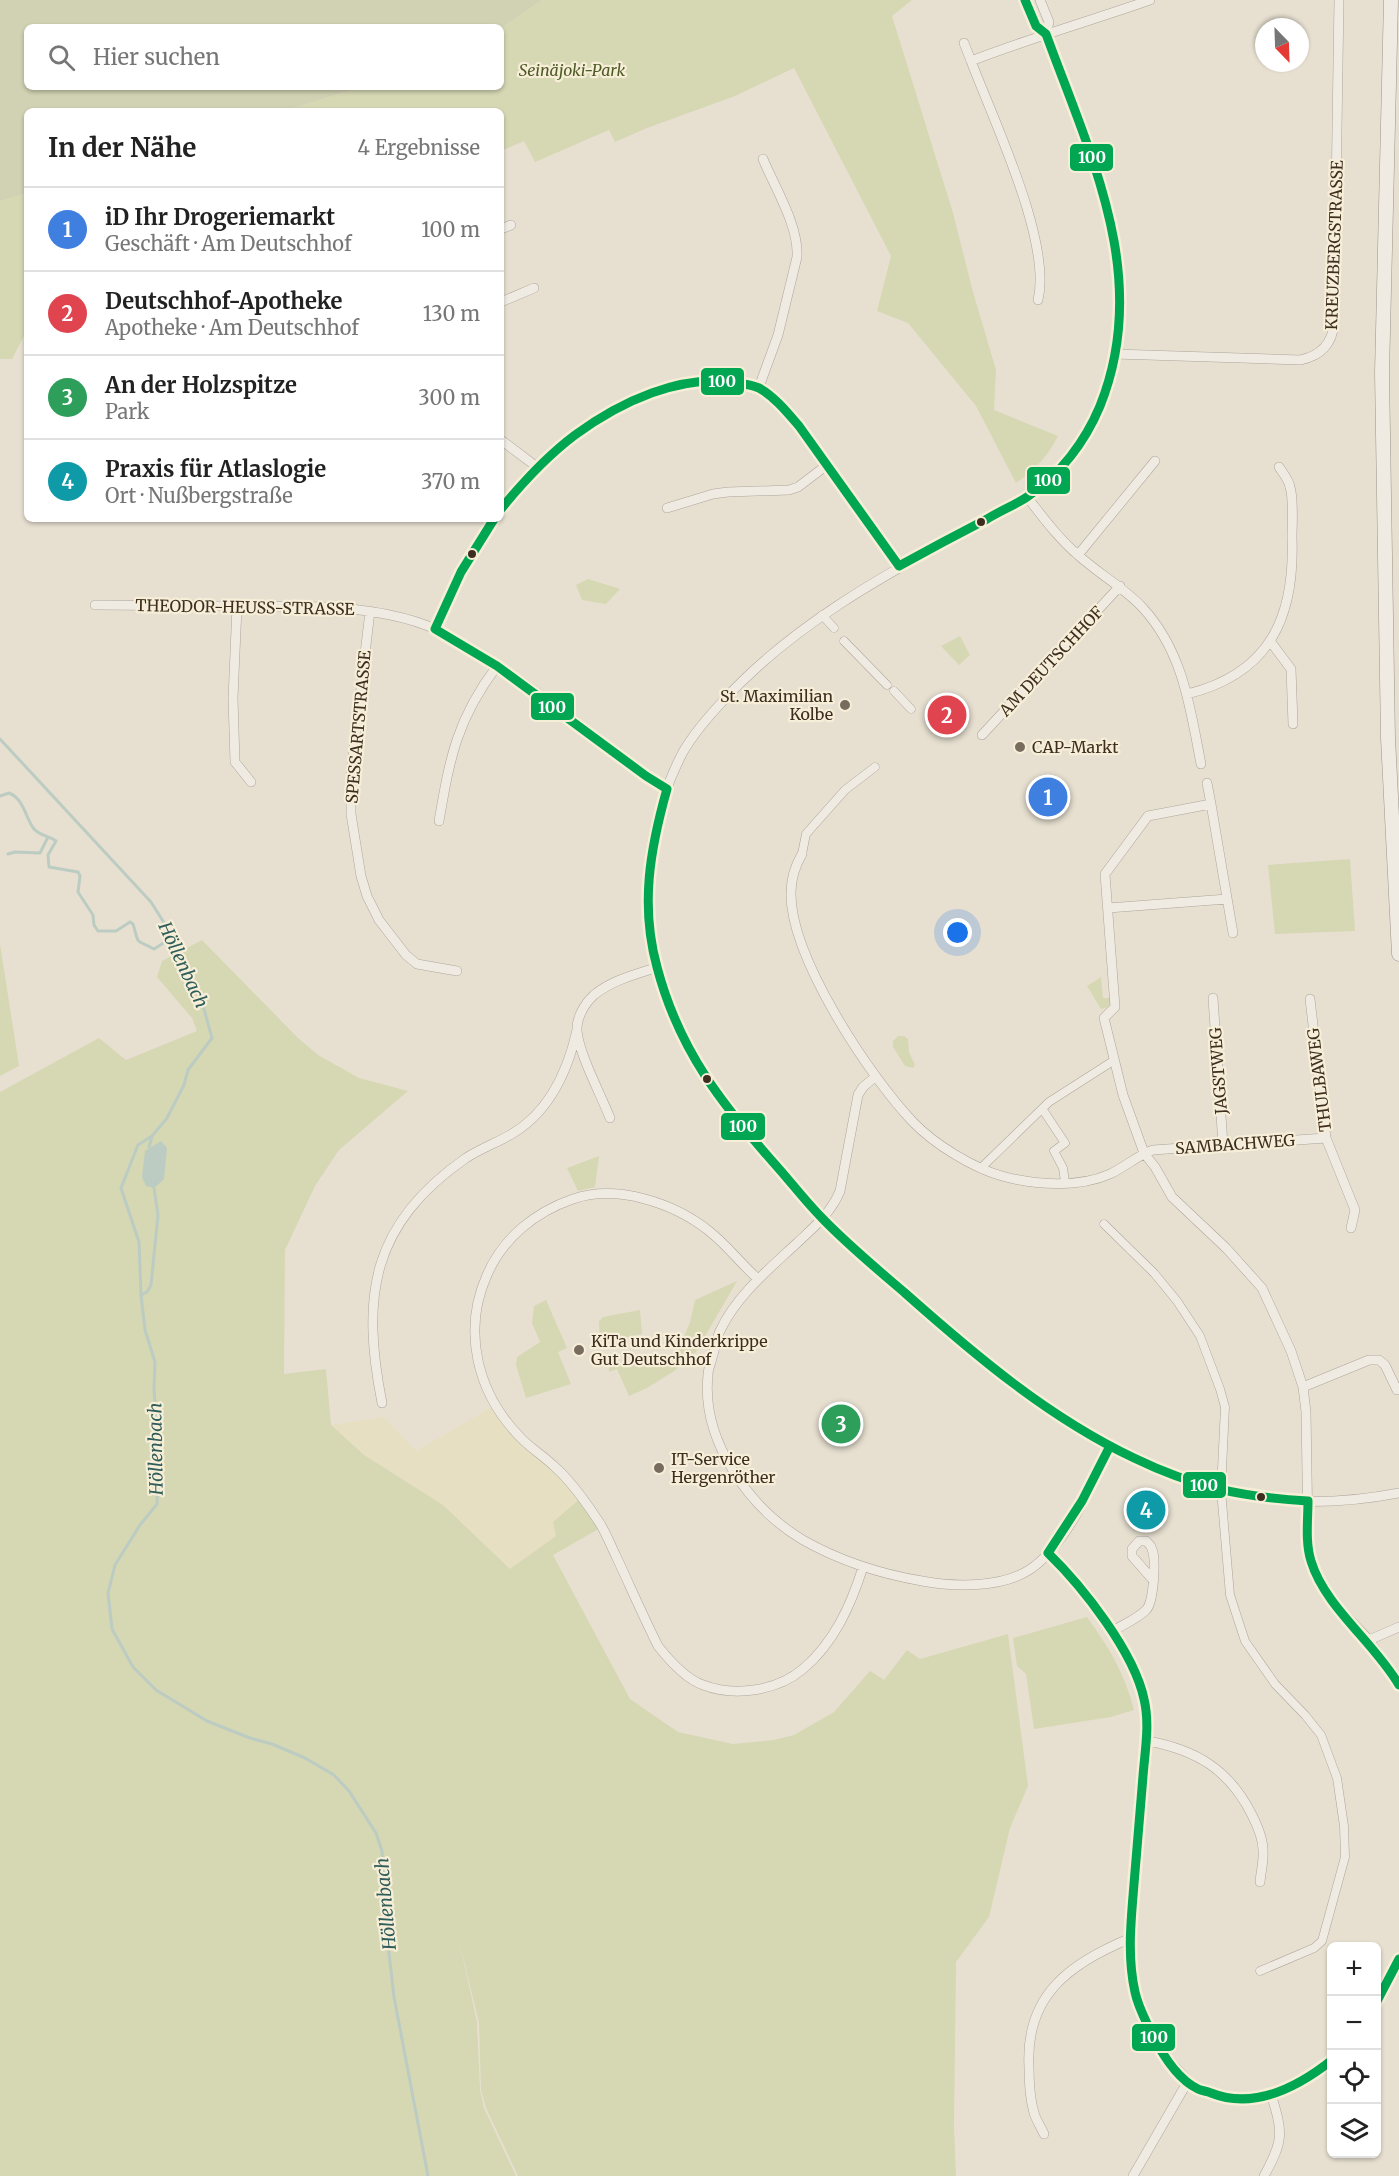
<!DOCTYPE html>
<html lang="de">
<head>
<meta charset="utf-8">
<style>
	:root { --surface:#fff; --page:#f2f2f2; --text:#222; --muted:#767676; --line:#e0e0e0; --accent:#0f766e }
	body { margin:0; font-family:Merriweather,serif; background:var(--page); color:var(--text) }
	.controls { position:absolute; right:18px; bottom:18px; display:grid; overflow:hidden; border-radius:9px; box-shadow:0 2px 4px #0004 }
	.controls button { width:54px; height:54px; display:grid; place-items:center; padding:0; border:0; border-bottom:2px solid var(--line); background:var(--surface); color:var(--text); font:30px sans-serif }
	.compass { position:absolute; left:1255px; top:18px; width:54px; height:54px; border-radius:50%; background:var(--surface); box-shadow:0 2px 4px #0004; rotate:157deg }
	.you { position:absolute; left:958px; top:933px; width:21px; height:21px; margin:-15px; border:4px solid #fff; border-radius:50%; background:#1a73e8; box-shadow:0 0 0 9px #1a73e833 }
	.badge { display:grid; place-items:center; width:39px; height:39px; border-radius:50%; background:var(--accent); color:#fff; font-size:20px; font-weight:700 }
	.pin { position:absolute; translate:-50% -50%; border:3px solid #fff; box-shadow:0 2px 6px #0006 }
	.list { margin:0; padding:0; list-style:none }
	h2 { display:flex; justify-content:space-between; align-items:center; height:78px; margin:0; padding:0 24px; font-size:26px }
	h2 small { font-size:20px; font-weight:400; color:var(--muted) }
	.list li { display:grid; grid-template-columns:39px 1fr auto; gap:18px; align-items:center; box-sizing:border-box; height:84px; padding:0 24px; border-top:2px solid var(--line) }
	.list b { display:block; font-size:22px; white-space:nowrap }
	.list p { margin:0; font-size:20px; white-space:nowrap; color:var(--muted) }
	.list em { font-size:20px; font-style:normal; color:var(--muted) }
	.icon { flex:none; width:33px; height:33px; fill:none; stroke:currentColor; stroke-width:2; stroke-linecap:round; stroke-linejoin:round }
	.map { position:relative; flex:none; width:1399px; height:2176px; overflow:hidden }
	.search { position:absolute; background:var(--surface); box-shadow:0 2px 4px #0004; left:24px; top:24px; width:480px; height:66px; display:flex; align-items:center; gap:15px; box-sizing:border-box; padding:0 21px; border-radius:9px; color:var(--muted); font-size:22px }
	.panel { position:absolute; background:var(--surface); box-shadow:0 2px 4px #0004; left:24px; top:108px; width:480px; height:414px; border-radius:9px }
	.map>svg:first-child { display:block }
</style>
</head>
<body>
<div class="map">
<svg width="1399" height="2176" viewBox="0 0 1399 2176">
	<rect width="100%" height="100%" fill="#e7e0d1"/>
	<path fill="#e6dfc2" d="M496,1405l85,93 -25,38 -46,33 -67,-64 -79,-50 -33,-30 53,-8 32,34z"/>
	<path fill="#d6d7b3" d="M542,0h370l-20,16 61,197 20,79 23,78 -2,40 64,26c-11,21 -23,34 -42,47l-40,-77 -68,-83 -31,-12 14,-55 -97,-188 -59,28 -88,32 -32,14 -6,-12 -74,32 -11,-21 -23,10v-40h-218l79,-24h139v-59z
		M27,193v137l-15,29h-12v-158z
		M588,579l32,10 -14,15 -24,-4 -6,-15z
		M960,636l10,19 -11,10 -18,-19z
		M1350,859l5,72 -80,3 -7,-69z
		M202,940l96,98 20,17 41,23 49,13 -69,59 -24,36 -30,64 -1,124 42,-5 5,56 33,30 79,50 67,64 46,-33 -3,-14 28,-24 21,29 -49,28 77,144 48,33 55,12 41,-4 20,-5 40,-23 36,-41 14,9 23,-30 13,9 88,-25 20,152 -18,42 -21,89 -33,45 -2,164 2,50h-438l-32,-68 -5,-18 -2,-67 -20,-83 18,82 3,68 4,18 32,68h-516v-1084l99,-54 27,22 71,-29 -5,-13 -35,-41 5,-16z
		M0,944l19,122 -19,10z
		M1101,977l2,21h8l2,8 -12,3 -14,-23z
		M898,1036h6l4,3 1,13 6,13 -2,3 -8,-2 -12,-19v-6z
		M599,1156l-4,31 -17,4 -11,-23z
		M737,1281l-41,71 -22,19 -27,17 -18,8 -12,-27 -8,3v-5l39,-9 6,9 21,-8 15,-37 5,-22z
		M546,1300l21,48 -9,4 13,32 -45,14 -10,-33 1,-8 23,-15 -8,-19 2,-17z
		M640,1310l2,24 -42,9 -1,-22 4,-4z
		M848,1415l4,12 -18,6 -4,-12z
		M1087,1617c22,30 38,57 47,93l-23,7 -77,12 -8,-55 -9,-8 -4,-28z"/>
	<path fill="#d1d1b3" d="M0,0h542l-41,28 -474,-1v60h335l-79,24h-256v82l-27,8z"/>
	<path fill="#bcccc2" d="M161,1141l6,7 -3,31 -10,9 -8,-2 -4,-9 3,-26z"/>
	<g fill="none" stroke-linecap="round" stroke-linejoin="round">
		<path stroke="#bcccc2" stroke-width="3" d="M0,739l151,163 22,35 31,72 8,29 -24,32 -4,15 -17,33 -15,18 -14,9 -17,43 18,54 2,53 4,35 10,32 -1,27 4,62 -1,53 -17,21 -25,40 -7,28 4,36 21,38 23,23 51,31 43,17 22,6 33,14 29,17 15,16 27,42 6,18 5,85 7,61 34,179
			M0,796l9,-3c15,6 16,24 25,36 6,7 16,7 22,12l-8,14 1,12 29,5 2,4 -2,16 15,23 1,10 4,6h18l14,-9 3,2c7,23 1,14 21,25l19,-12
			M8,854l7,-2 25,1 8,-16
			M149,1147l3,-10
			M141,1295l6,-3 4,-7 7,-70 -4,-27"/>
		<g stroke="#ada599" stroke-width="9">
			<path id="pedestrian" d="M822,615l12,13
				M844,641l43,44
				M894,691l17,18
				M802,854l4,-20 39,-44 30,-23
				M1043,1110l22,33 -11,8 9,17 2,14
				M981,1168l68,-66 64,-41
				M1104,1224l50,49 23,28 23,35 20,53 5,18 -4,83 9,105 15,46 30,43 30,31 16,20 16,43 7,48 1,31 -23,84 -8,7 -54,23"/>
		</g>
		<g stroke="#ada599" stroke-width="10">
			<path id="minor" d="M1025,0l11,26 10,8
				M1040,0l9,22 -3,12c21,59 48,117 63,177 19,76 15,168 -30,235 -14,20 -33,36 -52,51 -106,60 -220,112 -304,204 -15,16 -29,32 -40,51 -27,51 -40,116 -35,174 4,41 28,103 49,138 17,31 41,58 65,84 19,23 38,46 59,68 22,24 48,45 72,66 95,85 181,160 304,201 65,22 135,23 202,10
				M964,43l7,18
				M501,229l10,-4
				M1038,300c14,-58 -45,-181 -67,-239 59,-23 119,-40 179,-61
				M501,302l33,-14
				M1115,354l185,6c20,-4 32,-16 34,-36l5,-324
				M759,387l19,-52 19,-78c2,-31 -22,-69 -34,-98
				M501,440l36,27
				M1027,497c16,20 31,41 51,58 21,19 45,32 64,52 41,44 48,100 59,157
				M667,508l46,-14 15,-2 61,-2 9,-3 29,-22
				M501,509c44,-57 98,-101 168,-121 22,-6 42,-10 64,-6 8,2 19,2 26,6 15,8 29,25 40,38l100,140
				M1078,555l77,-94
				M95,605l240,2c33,4 71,8 102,23 72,36 144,97 209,146l21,13
				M237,607l-4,91 2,64 16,20
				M370,611l-19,163v40l10,62 6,20 12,24 27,35 11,9 40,7
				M435,629l26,-57 33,-53
				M1270,641l21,28 2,55
				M1187,694c83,-20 108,-77 105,-156 0,-14 2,-38 -2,-51 -1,-7 -7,-14 -11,-20
				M982,735l138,-149
				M1207,783l4,21
				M439,821c11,-64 18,-102 58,-155
				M802,854c-7,12 -11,25 -11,39 -1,64 79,184 122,229 21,22 60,46 89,54 32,9 77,12 108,-2 15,-7 28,-19 43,-24l173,-12
				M1108,908l119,-9
				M1233,933l-22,-129 -63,12 -43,58 10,133 -11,11 19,77 21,58 11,14 17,30 54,51 36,40 29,63 12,36 3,25 2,121 2,26 9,21 16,24 34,36 30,45
				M1213,998l10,147
				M1310,999l16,139 29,72 -4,18
				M875,1077l-12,10 -5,8 -18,96c-9,22 -26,36 -43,52 -28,26 -61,53 -77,88 -4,8 -5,18 -8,27 -1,5 -4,11 -4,17 -7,65 41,133 95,165 37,21 78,34 119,41 32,6 79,7 107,-11 37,-24 63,-85 81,-124
				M610,1118c-9,-23 -31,-64 -33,-87 -1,-13 8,-28 17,-36 18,-15 43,-21 64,-28
				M758,1279c-17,-15 -31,-34 -49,-48 -35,-28 -92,-47 -136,-32 -38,13 -70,39 -86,76 -25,56 -10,118 33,162 10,11 24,19 35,30 16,14 30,34 42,52 8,11 13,25 19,37 14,30 27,60 42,90 11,14 28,33 45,39 32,12 74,6 100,-16 31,-26 48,-64 60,-102
				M1303,1387l66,-27h10l6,5 12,25
				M382,1403c-21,-107 -11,-179 84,-245 14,-9 30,-15 44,-23 39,-22 58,-65 67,-105
				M1048,1553l15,14 50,64 16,28 15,38 4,44 -17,177v53l3,19 25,59 29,32 10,8 22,7 19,3 32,-5 26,-9 23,-15 12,-10
				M1113,1631c11,-7 24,-12 33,-21 8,-8 10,-51 6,-61 -1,-4 -3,-5 -6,-8h-7l-7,8v7l21,24
				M1369,1640l30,-13
				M1148,1741c48,9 81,28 104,74 5,10 11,23 11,35 1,10 -2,21 -3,32
				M1376,2004l23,-45
				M1044,2134c-3,-7 -8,-14 -10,-21 -4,-14 -5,-31 -5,-46 -4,-72 41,-104 102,-129
				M1133,2176l55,-95
				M1264,2176c20,-36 19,-43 7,-82"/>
		</g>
		<g stroke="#9c958a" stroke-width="15">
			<path id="secondary" d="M1391,0l-9,373 6,365 11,216"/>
		</g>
		<use href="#pedestrian" stroke="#efebe3" stroke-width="8"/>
		<use href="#minor" stroke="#efebe3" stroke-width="9"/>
		<use href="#secondary" stroke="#efebe3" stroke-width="14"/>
		<g stroke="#f7eed8" stroke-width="14">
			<path id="bus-1" d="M501,509c22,-27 46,-53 74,-74 45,-33 106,-62 162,-52 8,1 15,2 22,5 16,9 28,24 40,38l100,140
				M899,566c29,-16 59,-32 88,-47 13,-8 28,-14 40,-22 33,-22 58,-55 73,-91 52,-129 -10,-251 -54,-372l-10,-8 -11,-26
				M435,629l62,37 149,110 21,13
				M435,629l26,-57 33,-53
				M667,789c-17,60 -27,117 -10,178 22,84 66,139 123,203 14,16 27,33 42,48 26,27 55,51 83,75 71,63 143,124 229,165 60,29 107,39 174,43 0,19 -3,41 3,60 14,46 63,81 88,124
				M1110,1446l-28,55 -34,52c35,34 86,99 96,146 6,25 1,51 -1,77 -3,36 -6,72 -9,108 -3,36 -7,73 1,108 3,15 11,29 17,42 10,20 25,45 46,55 4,2 9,2 13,4 43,17 87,-6 121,-33
				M1376,2003l23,-44"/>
		</g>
		<use href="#bus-1" stroke="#00a651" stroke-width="9"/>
	</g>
	<g fill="#3d2e20" stroke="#f7eed8" stroke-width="2">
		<circle cx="981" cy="522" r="5"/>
		<circle cx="472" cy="554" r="5"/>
		<circle cx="707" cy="1079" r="5"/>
		<circle cx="1261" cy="1497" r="5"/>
	</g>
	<g fill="#786c5e" stroke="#f7eed8" stroke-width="2">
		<circle cx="845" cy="705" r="6"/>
		<circle cx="1020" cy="747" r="6"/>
		<circle cx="579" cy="1350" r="6"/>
		<circle cx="659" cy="1468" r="6"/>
	</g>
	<g text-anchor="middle" stroke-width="4.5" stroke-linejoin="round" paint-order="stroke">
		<g font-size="16" font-style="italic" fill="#4d5a26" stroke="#f7eed8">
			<text x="572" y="76">Seinäjoki-Park</text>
		</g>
		<g font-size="16" fill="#3d2e20" stroke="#f7eed8">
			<text transform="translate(1334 245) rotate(-88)" y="6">KREUZBERGSTRASSE</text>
			<text transform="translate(245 607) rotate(1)" y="6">THEODOR-HEUSS-STRASSE</text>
			<text transform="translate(1051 661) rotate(-47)" y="6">AM DEUTSCHHOF</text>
			<text transform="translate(358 727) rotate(-85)" y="6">SPESSARTSTRASSE</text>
			<text transform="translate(1218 1071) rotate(-94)" y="6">JAGSTWEG</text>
			<text transform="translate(1319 1080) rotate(-97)" y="6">THULBAWEG</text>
			<text transform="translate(1235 1144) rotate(-4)" y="6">SAMBACHWEG</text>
		</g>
		<g font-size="16" fill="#3d2e20" stroke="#f7eed8" text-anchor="start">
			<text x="833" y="702" text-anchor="end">St. Maximilian<tspan x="833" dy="18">Kolbe</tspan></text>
			<text x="1032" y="753">CAP-Markt</text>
			<text x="591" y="1347">KiTa und Kinderkrippe<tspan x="591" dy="18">Gut Deutschhof</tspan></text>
			<text x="671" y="1465">IT-Service<tspan x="671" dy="18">Hergenröther</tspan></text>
		</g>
		<g font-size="18" font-style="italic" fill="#2f5d5a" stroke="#f7eed8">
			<text transform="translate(183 965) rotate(65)" y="6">Höllenbach</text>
			<text transform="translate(156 1449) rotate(-91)" y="6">Höllenbach</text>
			<text transform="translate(386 1904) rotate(-95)" y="6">Höllenbach</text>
		</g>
	</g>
	<g stroke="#f7eed8" stroke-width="2">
		<rect x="1069" y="143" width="45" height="29" rx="6" fill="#00a651"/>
		<rect x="700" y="367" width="45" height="29" rx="6" fill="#00a651"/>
		<rect x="1026" y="466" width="45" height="29" rx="6" fill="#00a651"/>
		<rect x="530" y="692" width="45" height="29" rx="6" fill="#00a651"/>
		<rect x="720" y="1112" width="46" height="29" rx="6" fill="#00a651"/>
		<rect x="1182" y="1471" width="45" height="28" rx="6" fill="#00a651"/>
		<rect x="1131" y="2023" width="45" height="29" rx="6" fill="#00a651"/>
	</g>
	<g font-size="16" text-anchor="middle" font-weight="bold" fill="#fff">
		<text x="1092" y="163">100</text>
		<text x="722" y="387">100</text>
		<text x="1048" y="486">100</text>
		<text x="552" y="713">100</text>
		<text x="743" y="1132">100</text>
		<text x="1204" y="1491">100</text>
		<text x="1154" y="2043">100</text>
	</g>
</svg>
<div class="controls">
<button>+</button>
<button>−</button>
<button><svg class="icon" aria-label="locate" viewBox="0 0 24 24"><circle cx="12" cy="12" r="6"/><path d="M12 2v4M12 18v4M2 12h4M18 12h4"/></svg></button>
<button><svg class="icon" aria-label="layers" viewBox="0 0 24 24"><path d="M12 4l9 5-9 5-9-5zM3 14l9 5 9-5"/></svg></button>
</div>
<svg class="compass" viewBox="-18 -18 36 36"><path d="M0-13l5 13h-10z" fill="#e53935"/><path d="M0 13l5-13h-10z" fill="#767676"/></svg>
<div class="you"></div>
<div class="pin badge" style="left:1048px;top:797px;background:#3f7fe0">1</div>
<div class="pin badge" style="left:947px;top:715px;background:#e0444e">2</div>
<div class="pin badge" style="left:841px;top:1424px;background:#2e9e5b">3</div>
<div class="pin badge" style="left:1146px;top:1510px;background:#0f9aa8">4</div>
<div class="search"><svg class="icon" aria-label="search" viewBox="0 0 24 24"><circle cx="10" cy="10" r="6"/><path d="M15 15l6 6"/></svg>Hier suchen</div>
<section class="panel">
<h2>In der Nähe<small>4 Ergebnisse</small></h2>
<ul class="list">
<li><span class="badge" style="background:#3f7fe0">1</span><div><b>iD Ihr Drogeriemarkt</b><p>Geschäft · Am Deutschhof</p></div><em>100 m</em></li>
<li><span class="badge" style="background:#e0444e">2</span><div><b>Deutschhof-Apotheke</b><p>Apotheke · Am Deutschhof</p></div><em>130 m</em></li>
<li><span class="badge" style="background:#2e9e5b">3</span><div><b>An der Holzspitze</b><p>Park</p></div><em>300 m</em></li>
<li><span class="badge" style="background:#0f9aa8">4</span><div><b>Praxis für Atlaslogie</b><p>Ort · Nußbergstraße</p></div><em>370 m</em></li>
</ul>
</section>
</div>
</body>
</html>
